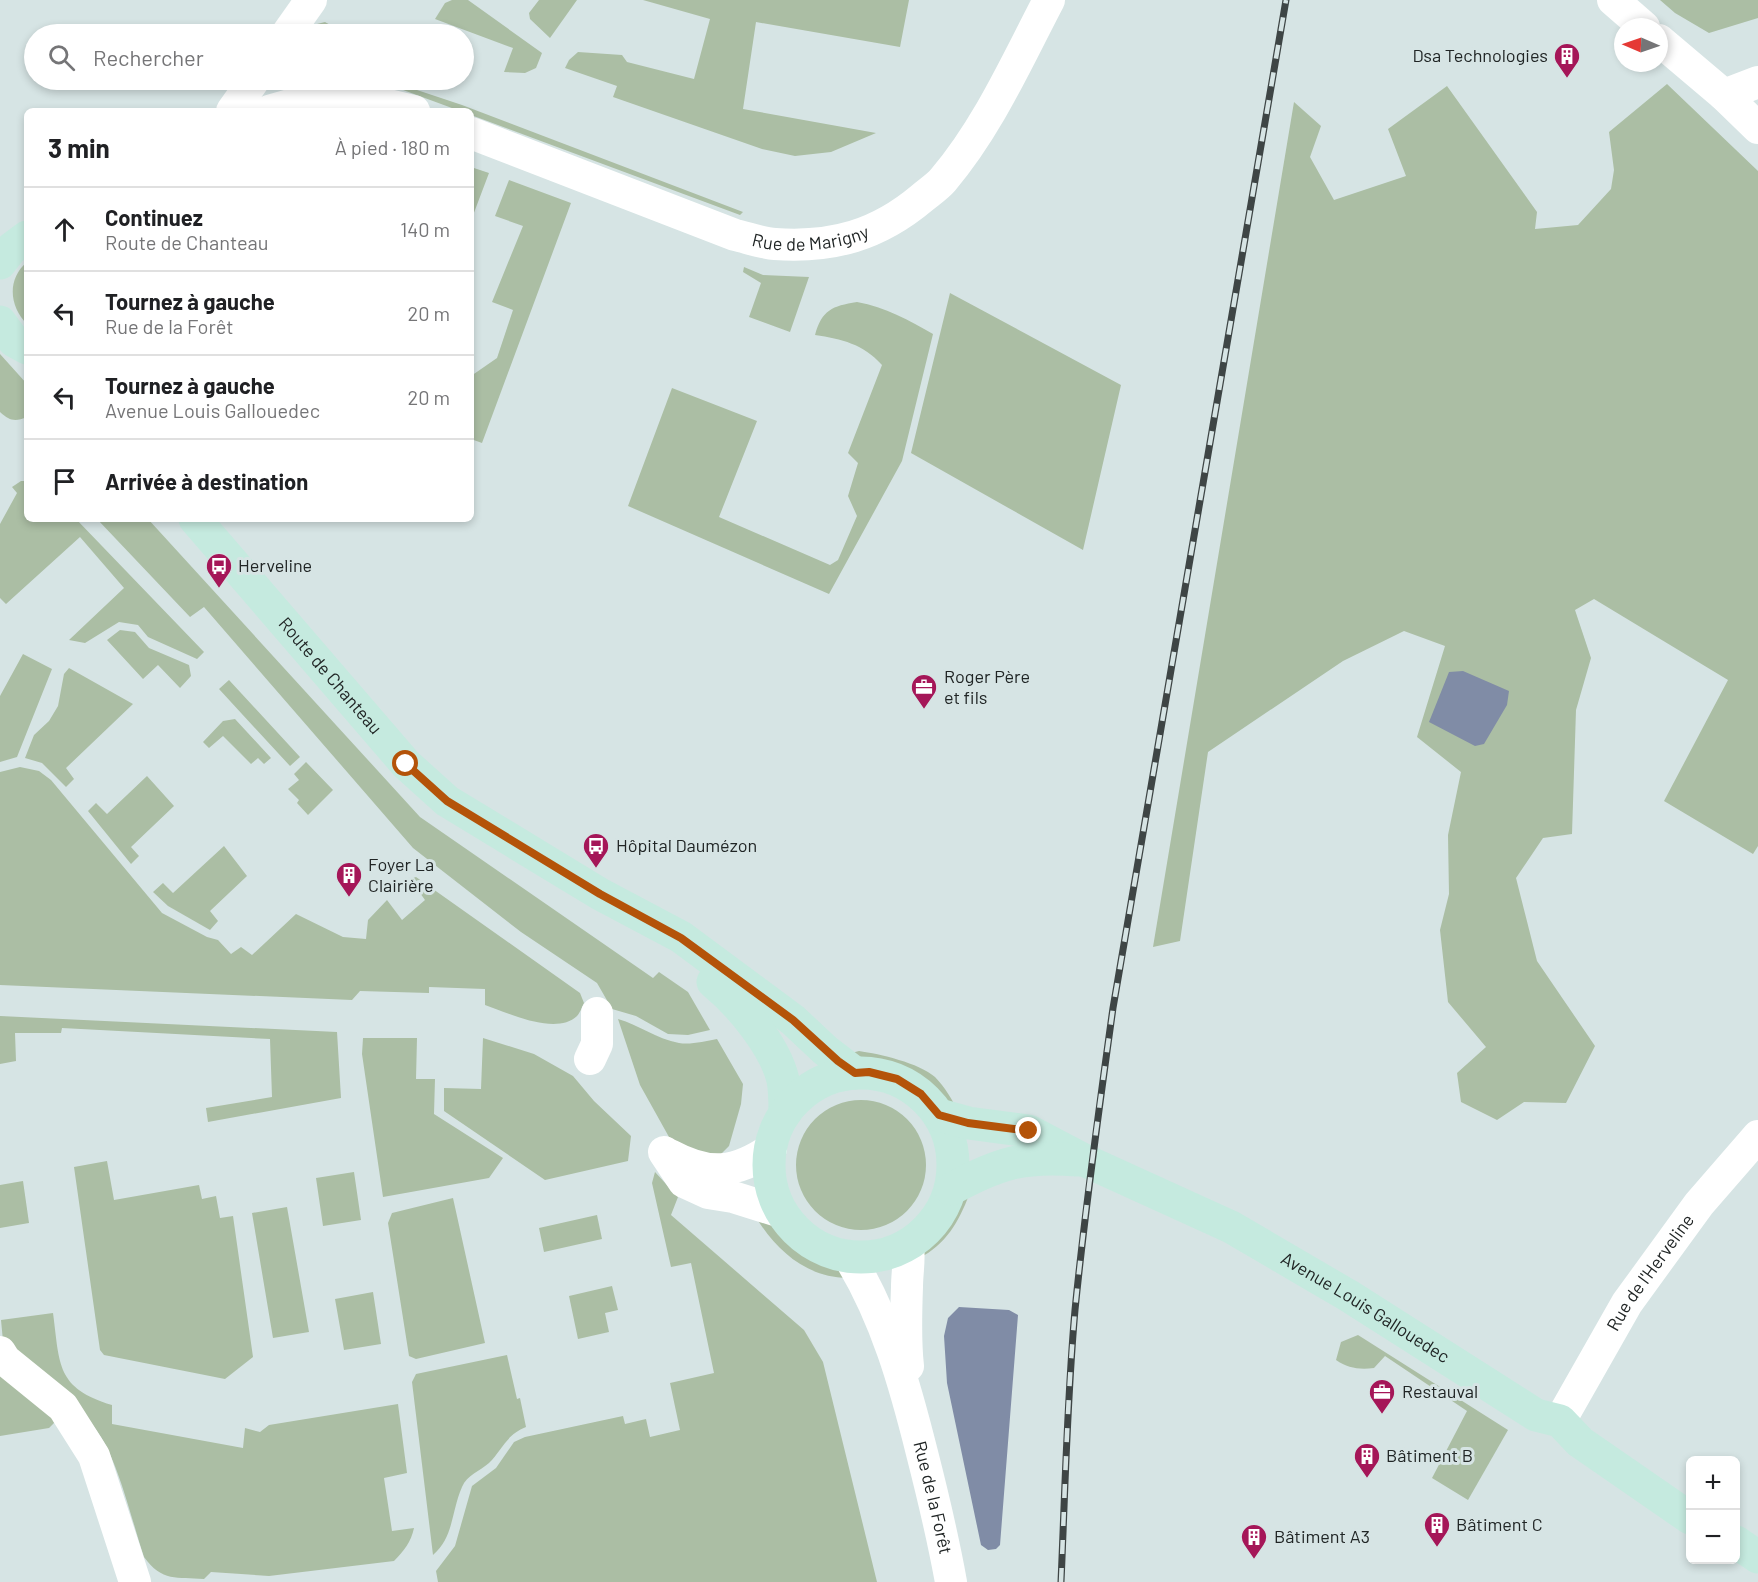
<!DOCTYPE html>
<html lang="fr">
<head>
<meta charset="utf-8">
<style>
	:root { --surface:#fff; --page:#f2f2f2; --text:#202124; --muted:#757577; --line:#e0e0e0 }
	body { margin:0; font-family:Barlow,sans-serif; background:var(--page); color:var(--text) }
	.controls { position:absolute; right:18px; bottom:18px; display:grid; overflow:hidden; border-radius:9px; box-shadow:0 3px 9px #0003 }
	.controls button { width:54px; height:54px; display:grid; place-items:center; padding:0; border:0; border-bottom:2px solid var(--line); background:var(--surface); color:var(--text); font:30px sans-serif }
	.compass { position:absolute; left:1614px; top:18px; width:54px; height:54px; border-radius:50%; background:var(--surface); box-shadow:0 3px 9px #0003; rotate:272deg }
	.stop { position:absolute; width:18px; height:18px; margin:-14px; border:4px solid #b45309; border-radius:50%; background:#fff }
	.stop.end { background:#b45309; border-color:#fff; box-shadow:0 2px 6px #0008 }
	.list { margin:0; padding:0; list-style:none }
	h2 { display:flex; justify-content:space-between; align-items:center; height:78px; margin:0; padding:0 24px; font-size:26px }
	h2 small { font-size:20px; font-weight:400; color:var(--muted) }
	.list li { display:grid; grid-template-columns:39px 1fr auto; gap:18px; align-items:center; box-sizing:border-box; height:84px; padding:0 24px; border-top:2px solid var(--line) }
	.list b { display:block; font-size:22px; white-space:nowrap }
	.list p { margin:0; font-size:20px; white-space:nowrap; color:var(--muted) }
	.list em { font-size:20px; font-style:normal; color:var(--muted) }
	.icon { flex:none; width:33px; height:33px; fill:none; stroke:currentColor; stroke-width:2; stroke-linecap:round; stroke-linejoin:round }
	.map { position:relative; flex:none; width:1758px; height:1582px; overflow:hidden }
	.search { position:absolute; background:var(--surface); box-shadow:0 3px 9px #0003; left:24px; top:24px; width:450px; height:66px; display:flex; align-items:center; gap:15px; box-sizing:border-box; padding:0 21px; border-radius:33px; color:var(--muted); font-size:22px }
	.panel { position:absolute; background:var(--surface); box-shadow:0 3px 9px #0003; left:24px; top:108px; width:450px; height:414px; border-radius:9px }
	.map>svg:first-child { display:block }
</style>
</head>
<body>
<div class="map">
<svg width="1758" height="1582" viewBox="0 0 1758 1582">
	<rect width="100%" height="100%" fill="#d6e4e4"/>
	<path fill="#abbea4" d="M452,0h16l74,53 -6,15 -11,5 -21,-1 9,-24 -78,-29 10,-16z
		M539,0h38l-27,38 -20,-19 -1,-6z
		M643,0h266l-9,47 -144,-25 -13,87 133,24 -45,19 -36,4 -33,-7 -149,-52 4,-11 -52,-18 4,-8 9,-8 44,3 5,7 67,17 16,-60z
		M1660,0h98v18l-49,15 -34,-20z
		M325,22l21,12h-36l7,-10z
		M318,80h69l75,25 281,107 -3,3 -269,-100v-4h-11l-65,-24 -29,-5z
		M1667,84l91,87v675l-5,8 -89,-53 64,-121 -134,-81 -19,11 16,48 -15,52 -4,124 -29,4 -27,40 21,83 58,85 -29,57 -42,-1 -27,18 -36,-18 -4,-29 29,-26 -38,-45 -8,-72 9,-36 -1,-59 13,-63 -44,-35 28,-91 -41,-15 -61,30 -135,91 -28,189 -27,6 141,-845 27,24 -11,31 24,43 72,-24 -18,-47 59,-43 90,126 -2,17 43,-4 33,-36 3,-19 -5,-38z
		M471,167l18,6 -17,45 -1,-1z
		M509,180l62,23 -89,240 -11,-4v-63l26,-18 16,-48 -21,-8 31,-76 -28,-10z
		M27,262v62c-18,-18 -20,-45 0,-62z
		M744,267l19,8 46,2 -19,55 -41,-15 12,-34 -18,-11z
		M950,293l171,92 -38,165 -172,-97z
		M857,302c29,5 51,18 76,32l-31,127 -73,133 -201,-88 44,-118 85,33 -38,96 111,48 8,-5 19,-44 -9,-20 10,-33 -10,-10 34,-88c-19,-21 -40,-26 -67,-30 7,-25 17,-29 42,-33z
		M0,354l27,30v33c-12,5 -17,4 -27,-5z
		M21,481h6v38h49l128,133 -7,7 -49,-22 -10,-12 -19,-3 -34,21 -16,-3 55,-52 -44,-51 -74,67 -6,-6v-74l17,-31 -5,-6z
		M97,519h51l272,298 233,161 6,-6 29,20 22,38 -22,5 -20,-1 -32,-18 -24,-7 -15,-26 -76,-51 -108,-84 -209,-241 -14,10z
		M120,630l15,2 14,16 40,17 2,11 -11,12 -22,-23 -15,14 -36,-39z
		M23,654l29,15 -35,88 -17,5v-66z
		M69,668l64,36 -67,64 8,11 -8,8 -24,-24 -17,-5 9,-23 15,-14 9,-15 6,-32z
		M229,680l71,77 -10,9 -71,-77z
		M235,719l36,39 -7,6 -6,-6 -7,6 -28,-28 -14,12 -6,-6 20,-21z
		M306,762l27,28 -25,25 -11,-12 2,-3 -11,-11 11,-9 -5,-6z
		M20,767l19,4 12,9 111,133 45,24 11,3 13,14 10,-7 11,8 44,-41 47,23 23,2 2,-19 19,-20 15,20 23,-20 -15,-21 6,-2 164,116 4,10c-2,4 -4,10 -7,13 -21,20 -69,-3 -92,-11v-16l-56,-2v6l-69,-2 -8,9 -352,-15v-213z
		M147,776l27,30 -43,41 8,9 -8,8 -43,-53 8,-8 11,11z
		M224,846l23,30 -37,35 8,10 -8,9 -42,-24 -15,-14 10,-9 10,10z
		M0,1016l337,16 4,66 -133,24 -2,-14 66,-11 -2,-58 -208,-11 -1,5h-46l1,28 -16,3z
		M618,1019c21,6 39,20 61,24 12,2 26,-2 38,-4l26,45 -2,20 -12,42 -10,10 -17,1 -33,-20 -29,-52z
		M363,1038h54l-1,41h19l-1,35 69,44 -14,20 -106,19 -21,-143z
		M483,1038l51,16 39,22 21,25 37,35 -3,25 -83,19 -101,-69v-23l37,1z
		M859,1051c21,3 60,12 76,26 10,10 17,23 24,35 -16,-3 -22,-15 -33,-25 -27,-22 -53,-19 -82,-32z
		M796 1165a65 65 0 1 1 130 0a65 65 0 1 1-130 0Z
		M107,1161l7,39 85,-15 3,14 14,-3 4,22 13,-2 20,141 -28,22 -121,-24 -4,-5 -26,-183z
		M354,1172l7,48 -38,6 -7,-48z
		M655,1172l23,25 -7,18 133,115 19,32 54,220h-439l-2,-11 19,-25 17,-60 24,-18 18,-26 11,-5 98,-21 2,8 21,-5 4,18 30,-7 -10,-47 44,-10 -23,-110 -20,4 -19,-84z
		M23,1181l6,42 -29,5v-43z
		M969,1195c-10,26 -23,50 -50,63 11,-25 31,-45 50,-63z
		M453,1198l32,145 -69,16 -7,-3 -21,-133 4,-10z
		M287,1207l22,125 -36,6 -21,-125z
		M597,1215l5,24 -58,13 -5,-24z
		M755,1216l14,4 37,33 30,13 11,12c-42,-1 -71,-28 -92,-62z
		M612,1286l6,24 -13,3 4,19 -31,7 -9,-43z
		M373,1292l8,52 -37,6 -9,-51z
		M53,1313c7,52 3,75 59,92v19l131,24 2,-20 15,4 9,-7 129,-21 9,69 -23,5 8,53 22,-3c-3,14 -10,23 -20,33l-125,15 -58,-4 -7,7c-27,-2 -42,3 -60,-22 -12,-36 -24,-89 -43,-120 -25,-40 -63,-67 -98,-96l-2,-21z
		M1358,1335l150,95 -40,70 -36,-22 35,-67 -82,-55 -11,12c-15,2 -26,0 -38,-8l5,-18z
		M507,1355l10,44 3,-1 6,29c-19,7 -24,23 -37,36 -9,8 -22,12 -27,24 -11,25 -8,50 -29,68l-21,-173 4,-8z
		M0,1371l53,44 1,8 -5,5 -49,8z"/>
	<path fill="#808ca6" d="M1463,671l46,20 -2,14 -23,39 -9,2 -46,-24 20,-50z
		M959,1307l50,3 9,5 -18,230 -4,4 -8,1 -7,-5 -34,-162 -3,-47 4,-18z"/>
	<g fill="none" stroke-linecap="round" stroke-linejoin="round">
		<g stroke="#fff" stroke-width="32">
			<path d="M1613,0l31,27"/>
			<path d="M287,34l24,-34"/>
			<path d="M1659,40l65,55 34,33"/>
			<path d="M1724,95l34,-13"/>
			<path d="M232,111l22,-31"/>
			<path d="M269,111l49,-14 41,1 55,13"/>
			<path id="s1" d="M471,133l264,102c13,3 27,8 40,9 58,4 103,-9 147,-46 7,-6 15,-11 21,-18 45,-53 74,-119 106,-180"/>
			<path d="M590,1059l7,-15v-31"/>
			<path d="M664,1152l20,30 24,11 25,4 48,15"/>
			<path d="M670,1155c39,21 65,19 101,-6"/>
			<path id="s2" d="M849,1257c37,60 56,128 73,196 11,43 21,85 29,129"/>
			<path d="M0,1352l5,8 58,47 31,49 41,126"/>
			<path d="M908,1366c-3,-26 -2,-53 -1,-79 0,-14 3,-28 1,-42"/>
			<path id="s3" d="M1560,1421l67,-118 72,-99 59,-68"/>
		</g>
		<g stroke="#c5eadf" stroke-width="33">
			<path d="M0,263l11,-14 16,-12"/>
			<path d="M0,322l14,19 13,7"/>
			<path id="s4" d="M195,519l211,245 41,37 153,93 81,43 112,83 32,30 30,23"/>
			<path d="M713,982c27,22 62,64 70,98 2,11 2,22 2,33"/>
			<circle cx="861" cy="1165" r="92"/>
			<path id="s5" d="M939,1115l29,8 61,8 57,30 145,66 118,69 187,119 24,6 20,21 110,76"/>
			<path d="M951,1189c48,-26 71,-33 126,-29"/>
			<path d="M1736,1542l22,15"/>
		</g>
		<g stroke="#3e4545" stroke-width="7">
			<path id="rail" d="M1061,1582c4,-91 6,-182 14,-272 10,-101 24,-202 38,-302l173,-1008"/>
		</g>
		<use href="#rail" stroke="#d6e4e4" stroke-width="4.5" stroke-dasharray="14" stroke-linecap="butt"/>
	</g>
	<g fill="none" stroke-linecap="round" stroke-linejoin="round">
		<path stroke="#b45309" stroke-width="8" d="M406,764l41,37 153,93 81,44 112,82 45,41 17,12 14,-1 28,7 24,15 18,21 29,8 61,8"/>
	</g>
	<defs>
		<g id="building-pin" transform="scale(1.35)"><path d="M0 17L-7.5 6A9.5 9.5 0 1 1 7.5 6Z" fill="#a51658" stroke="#d6e4e4"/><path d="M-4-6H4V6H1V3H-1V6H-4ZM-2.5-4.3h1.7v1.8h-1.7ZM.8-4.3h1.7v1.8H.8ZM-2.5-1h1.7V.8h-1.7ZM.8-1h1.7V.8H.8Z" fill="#fff"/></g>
		<g id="bus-pin" transform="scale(1.35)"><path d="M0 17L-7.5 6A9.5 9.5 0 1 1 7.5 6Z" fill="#a51658" stroke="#d6e4e4"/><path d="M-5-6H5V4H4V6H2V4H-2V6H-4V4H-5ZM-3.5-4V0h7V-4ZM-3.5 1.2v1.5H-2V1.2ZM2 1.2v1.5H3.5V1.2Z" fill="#fff"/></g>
		<g id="office-pin" transform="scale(1.35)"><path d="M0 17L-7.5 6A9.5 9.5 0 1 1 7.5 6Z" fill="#a51658" stroke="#d6e4e4"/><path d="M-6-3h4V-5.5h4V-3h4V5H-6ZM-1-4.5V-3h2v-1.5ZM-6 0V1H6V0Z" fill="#fff"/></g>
	</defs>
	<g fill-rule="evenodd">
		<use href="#building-pin" x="1567" y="56"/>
		<use href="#bus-pin" x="219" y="566"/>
		<use href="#office-pin" x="924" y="687"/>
		<use href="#bus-pin" x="596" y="846"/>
		<use href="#building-pin" x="349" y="875"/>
		<use href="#office-pin" x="1382" y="1392"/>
		<use href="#building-pin" x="1367" y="1456"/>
		<use href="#building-pin" x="1437" y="1525"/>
		<use href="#building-pin" x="1254" y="1537"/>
	</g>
	<g text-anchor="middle" stroke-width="6" stroke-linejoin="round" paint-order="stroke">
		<g font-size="18" fill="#202525" stroke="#d6e4e4" text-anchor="start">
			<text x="1548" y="62" text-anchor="end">Dsa Technologies</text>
			<text x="238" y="572">Herveline</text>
			<text x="944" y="683">Roger Père<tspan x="944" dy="21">et fils</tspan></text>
			<text x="616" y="852">Hôpital Daumézon</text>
			<text x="368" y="871">Foyer La<tspan x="368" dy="21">Clairière</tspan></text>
			<text x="1402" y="1398">Restauval</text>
			<text x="1386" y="1462">Bâtiment B</text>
			<text x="1456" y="1531">Bâtiment C</text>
			<text x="1274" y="1543">Bâtiment A3</text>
		</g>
		<g font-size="18" fill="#202525" stroke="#d6e4e4">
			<text dy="6" stroke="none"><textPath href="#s1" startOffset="360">Rue de Marigny</textPath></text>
			<text dy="6" stroke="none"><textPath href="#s4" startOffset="207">Route de Chanteau</textPath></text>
			<text dy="6" stroke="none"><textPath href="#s3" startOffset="174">Rue de l'Herveline</textPath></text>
			<text dy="6" stroke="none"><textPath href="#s5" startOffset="472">Avenue Louis Gallouedec</textPath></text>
			<text dy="6" stroke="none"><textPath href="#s2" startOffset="256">Rue de la Forêt</textPath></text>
		</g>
	</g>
</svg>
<div class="controls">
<button>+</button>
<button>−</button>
</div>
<svg class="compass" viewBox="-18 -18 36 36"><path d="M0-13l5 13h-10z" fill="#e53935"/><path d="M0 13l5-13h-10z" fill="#757577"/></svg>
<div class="stop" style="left:406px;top:764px"></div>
<div class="stop end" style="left:1029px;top:1131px"></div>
<div class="search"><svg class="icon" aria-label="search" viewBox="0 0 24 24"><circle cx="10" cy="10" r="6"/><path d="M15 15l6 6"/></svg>Rechercher</div>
<section class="panel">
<h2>3 min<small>À pied · 180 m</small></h2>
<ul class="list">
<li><svg class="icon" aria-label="ahead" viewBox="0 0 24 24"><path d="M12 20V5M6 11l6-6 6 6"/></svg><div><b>Continuez</b><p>Route de Chanteau</p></div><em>140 m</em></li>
<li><svg class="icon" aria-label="left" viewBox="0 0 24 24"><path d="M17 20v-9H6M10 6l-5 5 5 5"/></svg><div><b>Tournez à gauche</b><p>Rue de la Forêt</p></div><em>20 m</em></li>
<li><svg class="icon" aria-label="left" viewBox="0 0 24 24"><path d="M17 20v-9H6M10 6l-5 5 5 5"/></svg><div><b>Tournez à gauche</b><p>Avenue Louis Gallouedec</p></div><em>20 m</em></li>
<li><svg class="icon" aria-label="arrive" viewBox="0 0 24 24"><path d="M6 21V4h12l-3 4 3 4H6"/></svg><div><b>Arrivée à destination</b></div></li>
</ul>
</section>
</div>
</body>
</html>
